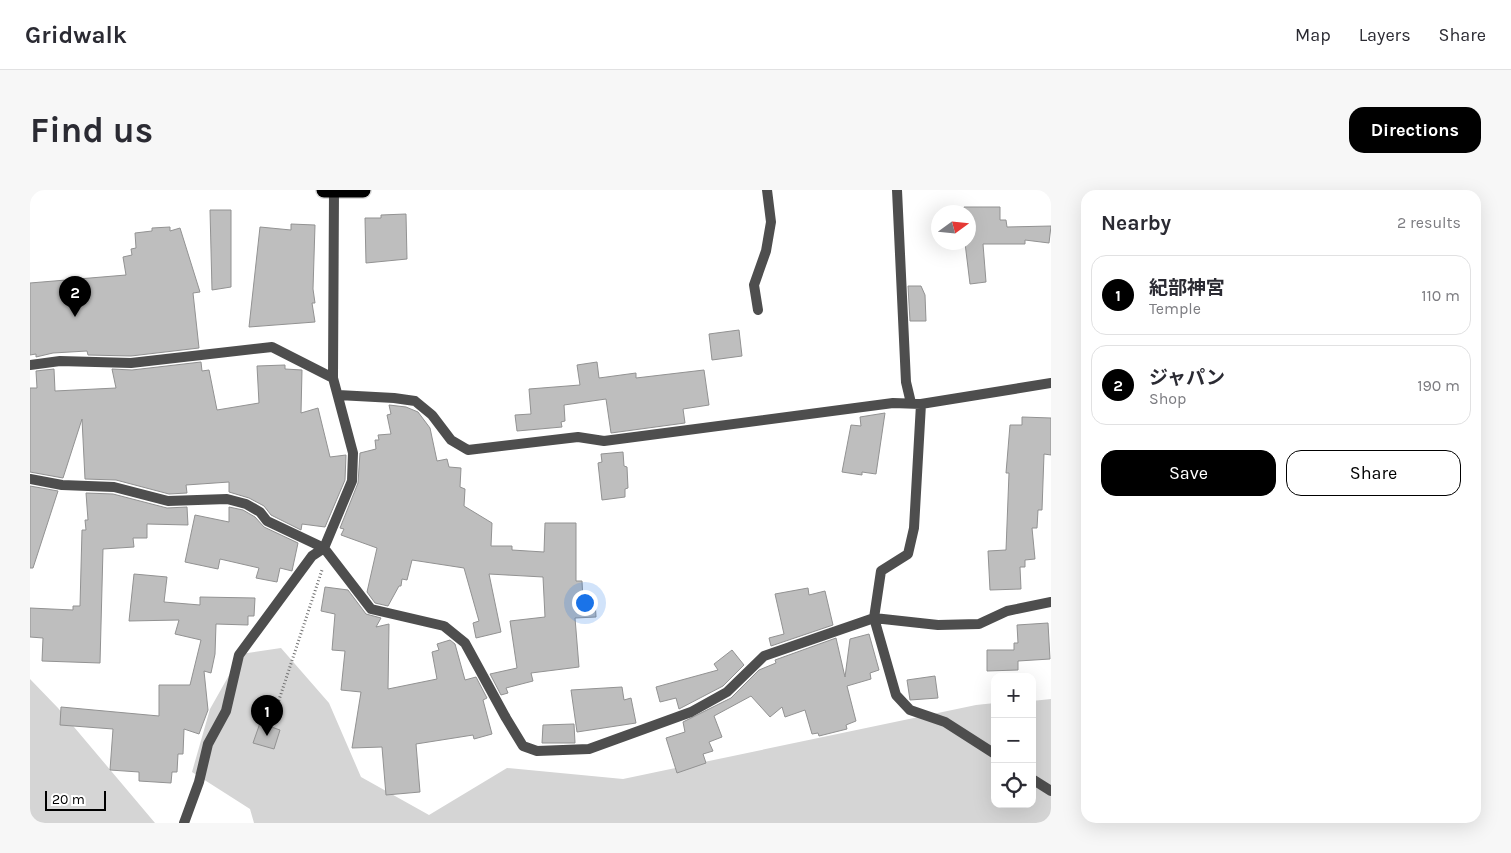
<!DOCTYPE html>
<html lang="en">
<head>
<meta charset="utf-8">
<style>
	:root { --surface:#fff; --page:#f7f7f7; --text:#2b2b33; --muted:#7c7c81; --line:#e1e1e2; --accent:#000 }
	body { margin:0; font-family:Karla,"Noto Sans JP",sans-serif; background:var(--page); color:var(--text) }
	.controls { position:absolute; right:15px; bottom:15px; display:grid; overflow:hidden; border-radius:10px; box-shadow:0 5px 20px #0002 }
	.controls button { width:45px; height:45px; display:grid; place-items:center; padding:0; border:0; border-bottom:1px solid var(--line); background:var(--surface); color:var(--text); font:25px sans-serif }
	.compass { position:absolute; left:901px; top:15px; width:45px; height:45px; border-radius:50%; background:var(--surface); box-shadow:0 5px 20px #0002; rotate:75deg }
	.scale { position:absolute; left:15px; bottom:12px; width:61px; box-sizing:border-box; padding-left:5px; border:2px solid #000; border-top:0; font-size:14px; line-height:18px; white-space:nowrap; color:#000; -webkit-text-stroke:4px #fff; paint-order:stroke }
	.you { position:absolute; left:554px; top:412px; width:18px; height:18px; margin:-12px; border:4px solid #fff; border-radius:50%; background:#1a73e8; box-shadow:0 0 0 8px #1a73e833 }
	.badge { display:grid; place-items:center; width:32px; height:32px; border-radius:50%; background:var(--accent); color:#fff; font-size:16px; font-weight:700 }
	.pin { position:absolute; translate:-50% -41px; filter:drop-shadow(0 1px 2px #0008) }
	.pin::after { content:''; position:absolute; top:26px; width:18px; height:15px; background:inherit; clip-path:polygon(0 0,100% 0,50% 100%) }
	.list { margin:0; padding:0; list-style:none }
	h2 { display:flex; justify-content:space-between; align-items:center; height:65px; margin:0; padding:0 20px; font-size:21px }
	h2 small { font-size:16px; font-weight:400; color:var(--muted) }
	.list li { display:grid; grid-template-columns:32px 1fr auto; gap:15px; align-items:center; box-sizing:border-box; height:80px; margin:0 10px 10px; padding:0 10px; border:1px solid var(--line); border-radius:15px }
	.list b { display:block; font-size:19px; white-space:nowrap }
	.list p { margin:0; font-size:16px; white-space:nowrap; color:var(--muted) }
	.list em { font-size:16px; font-style:normal; color:var(--muted) }
	.actions { display:flex; gap:10px; padding:15px 20px }
	.actions a { flex:1; padding:11px 0; border:1px solid var(--accent); border-radius:15px; text-align:center; font-size:18px; color:var(--accent) }
	.actions .main { background:var(--accent); color:#fff }
	.icon { flex:none; width:28px; height:28px; fill:none; stroke:currentColor; stroke-width:2; stroke-linecap:round; stroke-linejoin:round }
	.map { position:relative; flex:none; width:1021px; height:633px; overflow:hidden; border-radius:15px }
	header { display:flex; align-items:center; gap:30px; box-sizing:border-box; height:70px; padding:0 25px; background:var(--surface); border-bottom:1px solid var(--line) }
	header strong { font-size:24px }
	nav { display:flex; gap:28px; margin-inline-start:auto; font-size:18px }
	.intro { display:flex; align-items:center; justify-content:space-between; box-sizing:border-box; height:120px; padding:0 30px }
	h1 { margin:0; font-size:35px }
	.button { padding:12px 22px; border-radius:15px; background:var(--accent); color:#fff; font-size:18px; font-weight:700 }
	main { display:flex; gap:30px; padding:0 30px }
	aside { flex:1; background:var(--surface); border-radius:15px; box-shadow:0 5px 20px #0002 }
	.map>svg:first-child { display:block }
</style>
</head>
<body>
<header>
<strong>Gridwalk</strong>
<nav><a>Map</a><a>Layers</a><a>Share</a></nav>
</header>
<div class="intro"><h1>Find us</h1><a class="button">Directions</a></div>
<main>
<div class="map">
<svg width="1021" height="633" viewBox="0 0 1021 633">
	<rect width="100%" height="100%" fill="#fff"/>
	<path fill="#d5d5d5" d="M251,458l48,55 32,74 68,38 78,-47 116,11 353,-74 19,-2v101h37v-103l19,-2v124h-797l-4,-14 -58,-37 18,-63 31,-55z
		M0,489l28,29 97,115h-125z"/>
	<path fill="#bebebe" stroke="#929292" d="M934,17h36v13h6l1,7 44,-1 -2,17 -24,-3v4h-42l3,38 -16,2 -5,-41 3,-1v-30h-4z
		M180,20h21v77l-19,3z
		M376,24l1,45 -41,4 -1,-45h16v-3z
		M261,34l24,1 -2,64 2,14h-3l3,19 -66,5 11,-100 31,3z
		M140,37v4l10,-3 20,64 -7,1 6,55 -68,8 -43,-1 -1,-4 -34,2 -17,4v-3l-6,1v-72l96,-8 -3,-18 9,-2 -1,-6 5,-1 -1,-15 17,-2v-3z
		M878,96h13l4,9 1,26h-16z
		M709,140l3,26 -30,4 -3,-26z
		M171,172l1,9 7,-1 8,40 42,-7 -2,-37 28,-1v4l17,1 -1,43 17,-5 12,49 16,-2 -1,25 -20,47 -23,-3 -1,6 -30,-15 -7,-9 -15,-8 -20,-6v-10l-43,3 1,8 -18,1 -53,-14 -31,-1 -3,-60 -19,59 -33,-6v-84h7l-1,-17 18,-2 1,22 61,-3 -4,-19 20,1z
		M567,172l2,16 37,-5v5l68,-8 5,35 -26,4 2,14 -74,10 -5,-34 -42,6 1,16 -4,1 1,5 -45,4 -2,-16 16,-1 -2,-25 51,-4 -3,-20z
		M359,215l17,2 12,5 12,16 7,33 10,-2 2,8 12,1 -1,19 5,2 -1,17 28,17 -1,23h21v4l32,2 1,-29h31v58h6l1,19 12,-1 1,18 -21,1 4,49 -48,6 2,8 -27,7 2,5 -7,2 -11,-21 27,-6 -7,-47 35,-4 -2,-40 -54,-3 12,58 -25,6 -3,-15 6,-2 -15,-53 -52,-8 -5,20 -5,-1 -1,7h-2l-11,20 -13,-3 -8,-11 10,-44 -36,-13 3,-6 -4,-1 18,-45 2,-30 16,-4 -1,-9h4l-1,-5 13,-1 -4,-19 4,-1z
		M855,223l-9,61 -14,-2v3l-20,-3 9,-47 10,1 -1,-9z
		M992,227l29,1v37l-7,-1 -2,56h-4l-1,18h-5l3,31 -10,1v7h-5l1,22 -31,1 -2,-39 18,-1 3,-77h-3l4,-48h12z
		M593,262l1,14 3,1 1,21 -3,1v8l-23,3 -4,-37 4,-1 -1,-8z
		M0,296l28,5 -25,77h-3z
		M56,303l27,1 54,14 20,-1 1,18 -41,-1v14h-14l1,9 -31,2 -3,114 -58,-2 1,-23 -13,-1v-29l43,2v-4h7l2,-76h4l-1,-10h3z
		M199,317l14,3 12,7 9,10 34,16 -6,28 -12,-3 -3,14 -21,-4 3,-10 -39,-9 -2,10 -33,-7 10,-47 34,7z
		M104,384l33,3 -3,25 36,3v-8l55,1 -1,18h-6v9l-32,-1 -1,30 -4,19 -7,-2 4,39 -9,24 -15,-5 -1,25h-5l-1,18h-5l-1,11 -32,-2v-9l-29,-2 3,-41 -53,-4 1,-18 98,9v-31h31l11,-45 -26,-6 4,-14 -50,1z
		M295,397l23,3 18,24 15,4 -5,9 13,-3 -1,65 49,-10 -5,-27 7,-2 -2,-6 13,-4 5,4 10,36 11,-3 11,21 -4,2 9,34 -18,5 -1,-4 -57,9 4,48 -34,3 -4,-48 -30,1 9,-56 -20,-2 4,-39 -13,-1 3,-36 -14,-3z
		M778,398l1,7 16,-4 8,34 -62,21 -2,-8 15,-4 -9,-40z
		M1018,433l2,36 -32,2v9l-31,1v-21h27v-7h4l-1,-18z
		M839,444l10,36 -9,3 1,6 -24,7 9,35 -10,4 1,4 -28,7 -1,-3 -6,1 -7,-24 -20,7 -3,-10 -12,10 -19,-21 -37,20 8,21 -13,5 4,9 -10,3 3,9 -29,10 -11,-35 19,-6 -2,-10 48,-24 28,-28 17,-7 -1,-3 61,-22 9,39 5,-38z
		M702,460l12,15 -21,21 -44,23 -3,-11 -16,4 -4,-15 62,-17 -4,-6z
		M905,486l3,22 -28,2 -3,-20z
		M592,497l2,13 7,-2 5,25 -59,9 -6,-42z
		M230,533l20,7 -6,19 -21,-6z
		M544,534l1,19h-33l1,-18z"/>
	<g fill="none" stroke-linecap="round" stroke-linejoin="round">
		<g stroke="#dbdbdb" stroke-width="18">
			<path id="highway" d="M294,0h39"/>
		</g>
		<path stroke="#707070" stroke-width="3" stroke-dasharray="1 2.5" stroke-linecap="butt" d="M241,534l51,-154"/>
		<path stroke="#4e4e4e" stroke-width="10" d="M304,0l-1,188 20,75 -1,28 -28,67 47,61 73,17 21,17 41,75 17,28 14,5 52,-2 102,-37 36,-20 37,-36 110,-38 64,7 41,-1 28,-13 44,-9
			M867,0l9,192 5,21
			M728,120l-4,-25 12,-34 5,-29 -4,-32
			M0,175l30,-4 71,2 141,-16 61,31
			M308,205l56,3 21,3 17,14 19,25 17,10 110,-13 26,4 289,-38 28,1 130,-21
			M891,214l-7,124 -6,26 -27,17 -7,47 22,77 14,15 35,12 50,32
			M0,289l32,6 52,2 54,14 59,-2 19,5 14,8 7,9 57,27
			M1002,589l19,12
			M154,633l15,-41 9,-38 18,-33 13,-56 73,-99 12,-8"/>
		<use href="#highway" stroke="#000" stroke-width="15"/>
	</g>
</svg>
<div class="controls">
<button>+</button>
<button>−</button>
<button><svg class="icon" aria-label="locate" viewBox="0 0 24 24"><circle cx="12" cy="12" r="6"/><path d="M12 2v4M12 18v4M2 12h4M18 12h4"/></svg></button>
</div>
<svg class="compass" viewBox="-18 -18 36 36"><path d="M0-13l5 13h-10z" fill="#e53935"/><path d="M0 13l5-13h-10z" fill="#7c7c81"/></svg>
<div class="scale">20 m</div>
<div class="you"></div>
<div class="pin badge" style="left:237px;top:546px">1</div>
<div class="pin badge" style="left:45px;top:127px">2</div>
</div>
<aside>
<h2>Nearby<small>2 results</small></h2>
<ul class="list">
<li><span class="badge">1</span><div><b>紀部神宮</b><p>Temple</p></div><em>110 m</em></li>
<li><span class="badge">2</span><div><b>ジャパン</b><p>Shop</p></div><em>190 m</em></li>
</ul>
<div class="actions"><a class="main">Save</a><a>Share</a></div>
</aside>
</main>
</body>
</html>
